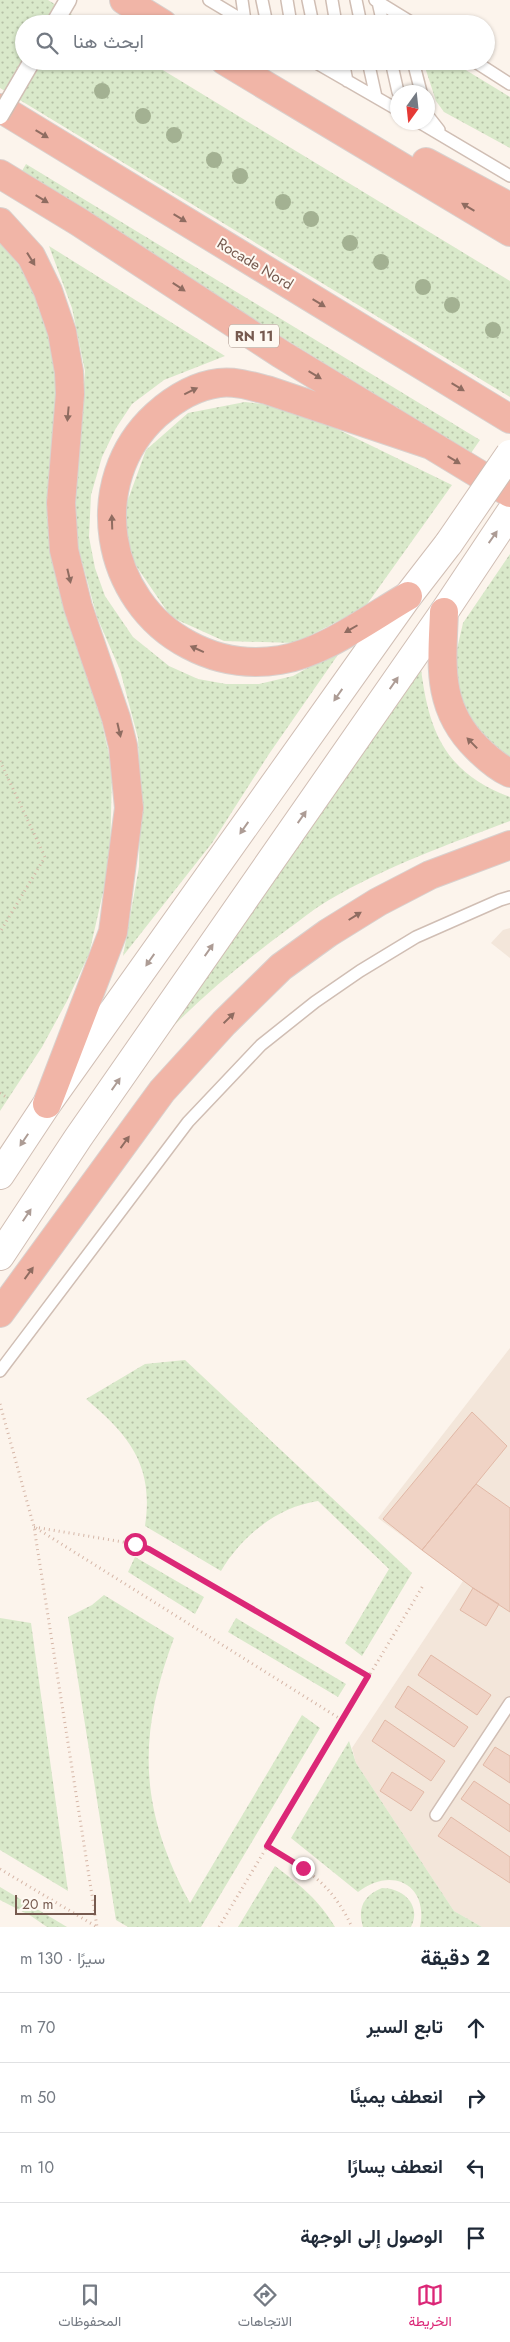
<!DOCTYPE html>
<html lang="ar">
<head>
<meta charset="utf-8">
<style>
	:root { --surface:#fff; --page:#f6f6f7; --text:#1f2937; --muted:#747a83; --line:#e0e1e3; --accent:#db2777 }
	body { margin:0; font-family:Jost,Vazirmatn,sans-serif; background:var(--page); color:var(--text); direction:rtl }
	.compass { position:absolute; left:390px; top:85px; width:45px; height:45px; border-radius:50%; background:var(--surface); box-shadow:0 1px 4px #0004; rotate:195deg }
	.scale { position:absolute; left:15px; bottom:12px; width:81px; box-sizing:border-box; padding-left:5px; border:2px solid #765a4f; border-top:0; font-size:14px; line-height:18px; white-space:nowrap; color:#765a4f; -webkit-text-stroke:4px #fef9f2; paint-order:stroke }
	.stop { position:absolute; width:15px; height:15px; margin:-11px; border:4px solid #db2777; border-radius:50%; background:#fff }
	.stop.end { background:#db2777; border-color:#fff; box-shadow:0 1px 5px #0008 }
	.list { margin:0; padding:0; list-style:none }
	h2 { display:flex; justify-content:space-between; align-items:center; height:65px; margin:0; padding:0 20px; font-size:21px }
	h2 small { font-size:16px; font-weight:400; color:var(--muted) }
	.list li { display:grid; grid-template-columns:32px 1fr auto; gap:15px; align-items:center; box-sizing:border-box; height:70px; padding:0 20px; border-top:1px solid var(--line) }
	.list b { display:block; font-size:19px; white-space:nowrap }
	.list em { font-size:16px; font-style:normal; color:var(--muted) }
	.icon { flex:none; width:28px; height:28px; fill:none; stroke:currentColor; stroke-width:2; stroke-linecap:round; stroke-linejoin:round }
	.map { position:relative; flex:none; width:510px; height:1927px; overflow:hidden; direction:ltr }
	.search { position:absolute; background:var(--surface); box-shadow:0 1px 4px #0004; left:15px; right:15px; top:15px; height:55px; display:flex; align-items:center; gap:12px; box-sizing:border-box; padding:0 18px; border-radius:28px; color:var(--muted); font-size:19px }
	.sheet { height:345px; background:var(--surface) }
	nav { display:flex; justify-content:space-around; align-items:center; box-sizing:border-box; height:70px; border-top:1px solid var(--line); background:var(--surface); font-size:14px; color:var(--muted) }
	nav a { display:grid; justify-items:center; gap:2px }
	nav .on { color:var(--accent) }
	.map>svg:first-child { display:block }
</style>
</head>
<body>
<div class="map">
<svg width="510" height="1927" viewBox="0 0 510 1927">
	<defs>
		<pattern id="grass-dots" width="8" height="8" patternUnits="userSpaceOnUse" patternTransform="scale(1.25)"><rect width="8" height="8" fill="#d9e9ca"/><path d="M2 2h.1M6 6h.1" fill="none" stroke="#b5c0a6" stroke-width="1.8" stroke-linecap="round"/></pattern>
	</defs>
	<rect width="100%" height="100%" fill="#fcf4ec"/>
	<path fill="#f3e6da" d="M510,928v30l-19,-15 12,-13z
		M510,1348v579h-28l-28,-16 -98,-148 -4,-15 111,-167 -85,-63z"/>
	<path fill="url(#grass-dots)" d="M0,0h48l39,24h-63v37h124l362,220v116l-510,-309z
		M423,61h28l59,36v51l-66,-36 -8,-11z
		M26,164l454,276 -9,13 -452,-277z
		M0,243l20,23 20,38 12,42 7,50 5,210 35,104 13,58 -2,94 -21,92 -22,47 -25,46 -42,64z
		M49,246l176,110 -61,24 -32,24 -16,24 -14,29 -11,38 -2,42 6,31 10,28 28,41 36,29 29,13 28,5h33l34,-8 49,-27 -73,105 -57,89 -89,113 16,-89 1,-81 -2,-48 -18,-68 -23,-53 -20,-74 -2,-44 10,-128 -13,-63z
		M245,402l49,6 158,77 -87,122 -69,36 -72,-2 -53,-24 -45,-66 -1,-43 21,-58 42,-37z
		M510,554v207l-41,-36 -14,-51 2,-25 6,-26z
		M421,669c8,64 25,104 89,128v24c-61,23 -125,46 -181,79 -14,8 -27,19 -41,29 -49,36 -95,75 -137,120l73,-96z
		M185,1360l227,213 -50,83 -17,-13 44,-74 -71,-68c-41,6 -76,35 -97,70l-76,-45c9,-60 -15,-90 -59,-127l59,-35z
		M135,1557l69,40 -9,17 -67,-42z
		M104,1595l70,43c-37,99 -35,171 16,265l112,-188 18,13 -119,199h-73l-12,-7 -48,-303 24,-12z
		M0,1618l31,5 37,268 -68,-41z
		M236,1618l110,66 -8,13 -110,-65z
		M349,1741l7,22 98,148 28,16h-62c9,-43 -29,-61 -62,-35l-67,-54z
		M275,1866c25,19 44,34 60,61h-97z
		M0,1887l67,40h-20l-16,-11 -31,-16z
		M382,1888c21,0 40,17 29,39h-48c-6,-19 1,-32 19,-39z"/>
	<path fill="#f0d3c5" stroke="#e1b8a6" d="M472,1412l35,34 -85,104 -39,-31z
		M476,1484l34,24v104l-37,-24 -51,-38z
		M473,1588l26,16 -13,22 -26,-16z
		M431,1655l60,40 -14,20 -59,-40z
		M408,1686l60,41 -14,20 -59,-40z
		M385,1720l60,41 -14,20 -59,-40z
		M495,1747l15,9v27l-27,-18z
		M392,1772l32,20 -13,19 -31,-20z
		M474,1781l36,24v27l-49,-33z
		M451,1817l59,40v26l-72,-47z"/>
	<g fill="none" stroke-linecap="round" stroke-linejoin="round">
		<g stroke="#d0beb4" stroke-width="14">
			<path id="service" d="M209,0l40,24
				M242,0l3,21
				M262,0l5,24
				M287,0l4,24
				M308,0l5,24
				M332,0l4,24
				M356,0l5,24
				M375,0l39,24
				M378,2l5,22
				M313,61l85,49
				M343,61l4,20
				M368,61l8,36
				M391,61l7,31
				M413,61l8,31
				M474,61l36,23
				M428,116l11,14
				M419,122l91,54
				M0,1371l188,-249 73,-77 54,-43 45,-31 56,-34 84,-37 10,-3
				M436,1815l74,-112"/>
		</g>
		<g stroke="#d0beb4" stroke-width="19">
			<path id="pedestrian" d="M54,24l14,-24"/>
		</g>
		<g stroke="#d0beb4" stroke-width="30">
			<path id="tertiary" d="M0,1175l47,-71 361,-508 41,-53
				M0,1256l78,-118 366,-526 66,-99"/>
		</g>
		<g stroke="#d9d1ce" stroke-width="30">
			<path id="motorway" d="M124,0l39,24
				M225,61l285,171
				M0,108l510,311
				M426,162l84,45
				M0,174l79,48 202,132 229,139
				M0,222l31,34 17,35 14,41 7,40 1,22 -9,109 3,47 14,57 38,111 7,28 6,62 -16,124 -66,172
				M408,596c-38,22 -84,57 -128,64 -31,5 -63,0 -91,-15 -85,-44 -105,-164 -33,-230 18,-16 38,-29 63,-32 16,-2 32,3 48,7l164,55
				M444,612c-2,52 -8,96 33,136 10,10 20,19 33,25
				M0,1313l162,-222 62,-68 57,-56 47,-34 50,-31 52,-27 80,-30"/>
		</g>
		<path stroke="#d5b6a7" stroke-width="3" stroke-dasharray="1 4" stroke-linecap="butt" d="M0,761l45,96 -45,75
			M0,1093l6,4
			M0,1404l34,123 63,400
			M34,1527l101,17 14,5 219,128
			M36,1528l306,192
			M267,1847c41,24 63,34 85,80
			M0,1869l97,58
			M219,1927l205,-343"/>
		<use href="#service" stroke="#fff" stroke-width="11"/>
		<use href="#pedestrian" stroke="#fff" stroke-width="16"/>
		<use href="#tertiary" stroke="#fff" stroke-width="28"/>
		<use href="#motorway" stroke="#f1b5a7" stroke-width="28"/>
		<g stroke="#d0beb4" stroke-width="19" stroke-linecap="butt">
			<path id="pedestrian-bridge" d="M0,116l32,-55"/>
		</g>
		<g stroke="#d0beb4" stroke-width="30" stroke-linecap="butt">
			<path id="tertiary-bridge" d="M449,543l61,-89"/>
		</g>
		<use href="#pedestrian-bridge" stroke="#fff" stroke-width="16"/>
		<use href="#tertiary-bridge" stroke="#fff" stroke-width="28"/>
	</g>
	<g fill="#a3b192">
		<circle cx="102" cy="91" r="8"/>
		<circle cx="143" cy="116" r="8"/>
		<circle cx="174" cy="135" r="8"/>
		<circle cx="214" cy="160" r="8"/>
		<circle cx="240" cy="176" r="8"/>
		<circle cx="283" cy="202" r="8"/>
		<circle cx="311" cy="219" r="8"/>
		<circle cx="350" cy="243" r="8"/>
		<circle cx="381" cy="262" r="8"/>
		<circle cx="423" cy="287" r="8"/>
		<circle cx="452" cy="305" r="8"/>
		<circle cx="493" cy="330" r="8"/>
	</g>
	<defs><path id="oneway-solid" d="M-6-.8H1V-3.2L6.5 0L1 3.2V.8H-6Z" transform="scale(1.25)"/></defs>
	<g fill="#8f6c61">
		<use href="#oneway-solid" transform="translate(42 134) rotate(31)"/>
		<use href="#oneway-solid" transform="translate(42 199) rotate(31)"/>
		<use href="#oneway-solid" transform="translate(468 207) rotate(-149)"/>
		<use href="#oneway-solid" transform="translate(180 218) rotate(31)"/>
		<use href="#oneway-solid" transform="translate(31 259) rotate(58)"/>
		<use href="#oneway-solid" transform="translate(179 287) rotate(33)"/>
		<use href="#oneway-solid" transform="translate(319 303) rotate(31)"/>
		<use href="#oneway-solid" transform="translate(315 375) rotate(31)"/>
		<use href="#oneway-solid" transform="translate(458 387) rotate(31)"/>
		<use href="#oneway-solid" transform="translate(191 391) rotate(-26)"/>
		<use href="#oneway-solid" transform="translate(68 414) rotate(95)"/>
		<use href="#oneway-solid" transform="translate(454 460) rotate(31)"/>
		<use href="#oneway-solid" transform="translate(112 522) rotate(-92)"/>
		<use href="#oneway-solid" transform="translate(69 576) rotate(77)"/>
		<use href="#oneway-solid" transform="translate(351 629) rotate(150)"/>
		<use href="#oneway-solid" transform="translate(197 649) rotate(-156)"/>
		<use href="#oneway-solid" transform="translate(119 730) rotate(77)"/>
		<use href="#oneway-solid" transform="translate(472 743) rotate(-134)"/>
		<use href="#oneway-solid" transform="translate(355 916) rotate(-32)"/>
		<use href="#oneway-solid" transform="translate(229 1018) rotate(-44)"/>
		<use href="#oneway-solid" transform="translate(125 1142) rotate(-54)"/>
		<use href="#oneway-solid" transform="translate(29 1273) rotate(-54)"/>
	</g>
	<g fill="#ad9c95">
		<use href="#oneway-solid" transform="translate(493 537) rotate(-55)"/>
		<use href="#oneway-solid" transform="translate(394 683) rotate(-55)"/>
		<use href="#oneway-solid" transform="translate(338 695) rotate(125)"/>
		<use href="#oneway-solid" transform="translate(302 817) rotate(-55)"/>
		<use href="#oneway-solid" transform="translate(244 828) rotate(125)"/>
		<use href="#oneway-solid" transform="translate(209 950) rotate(-55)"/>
		<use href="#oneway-solid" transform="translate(150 960) rotate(125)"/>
		<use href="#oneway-solid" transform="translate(116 1084) rotate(-55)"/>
		<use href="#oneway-solid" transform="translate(24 1140) rotate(124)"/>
		<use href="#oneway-solid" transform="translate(27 1215) rotate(-56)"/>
	</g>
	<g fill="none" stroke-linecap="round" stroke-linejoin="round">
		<path stroke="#db2777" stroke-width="6" d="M135,1544l14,5 219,127 -101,170 36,22"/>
	</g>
	<g text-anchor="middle" stroke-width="4" stroke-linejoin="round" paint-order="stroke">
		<rect fill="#fef9f2" stroke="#9f8a80" stroke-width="1" x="229" y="324.5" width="50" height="23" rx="4"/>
		<g font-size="14" font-weight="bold" fill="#765a4f">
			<text x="254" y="341">RN 11</text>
		</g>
		<g font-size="15" fill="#765a4f" stroke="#fef9f2">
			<text transform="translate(255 264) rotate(31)" y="5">Rocade Nord</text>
		</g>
	</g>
</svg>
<svg class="compass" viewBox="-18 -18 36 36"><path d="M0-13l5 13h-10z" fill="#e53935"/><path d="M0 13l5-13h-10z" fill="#747a83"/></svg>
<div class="scale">20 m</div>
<div class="stop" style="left:135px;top:1544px"></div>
<div class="stop end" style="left:303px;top:1868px"></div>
<div class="search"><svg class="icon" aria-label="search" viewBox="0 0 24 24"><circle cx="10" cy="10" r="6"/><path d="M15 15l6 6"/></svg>ابحث هنا</div>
</div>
<section class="sheet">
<h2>2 دقيقة<small>سيرًا · 130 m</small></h2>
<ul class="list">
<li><svg class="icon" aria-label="ahead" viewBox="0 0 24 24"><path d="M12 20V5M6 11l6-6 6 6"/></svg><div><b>تابع السير</b></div><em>70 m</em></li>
<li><svg class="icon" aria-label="right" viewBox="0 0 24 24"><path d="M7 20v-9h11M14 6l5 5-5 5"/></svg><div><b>انعطف يمينًا</b></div><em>50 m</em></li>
<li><svg class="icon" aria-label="left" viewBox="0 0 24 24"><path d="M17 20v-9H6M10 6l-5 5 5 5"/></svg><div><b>انعطف يسارًا</b></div><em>10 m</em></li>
<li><svg class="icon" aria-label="arrive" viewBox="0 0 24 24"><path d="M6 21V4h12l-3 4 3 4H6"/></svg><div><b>الوصول إلى الوجهة</b></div></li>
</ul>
</section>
<nav>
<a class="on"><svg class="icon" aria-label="map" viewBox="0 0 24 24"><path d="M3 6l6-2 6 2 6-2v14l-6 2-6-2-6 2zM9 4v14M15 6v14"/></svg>الخريطة</a>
<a><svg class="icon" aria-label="directions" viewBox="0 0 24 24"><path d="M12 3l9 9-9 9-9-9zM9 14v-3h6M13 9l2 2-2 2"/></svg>الاتجاهات</a>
<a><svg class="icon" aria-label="saved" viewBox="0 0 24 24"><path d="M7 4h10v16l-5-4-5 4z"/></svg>المحفوظات</a>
</nav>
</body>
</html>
